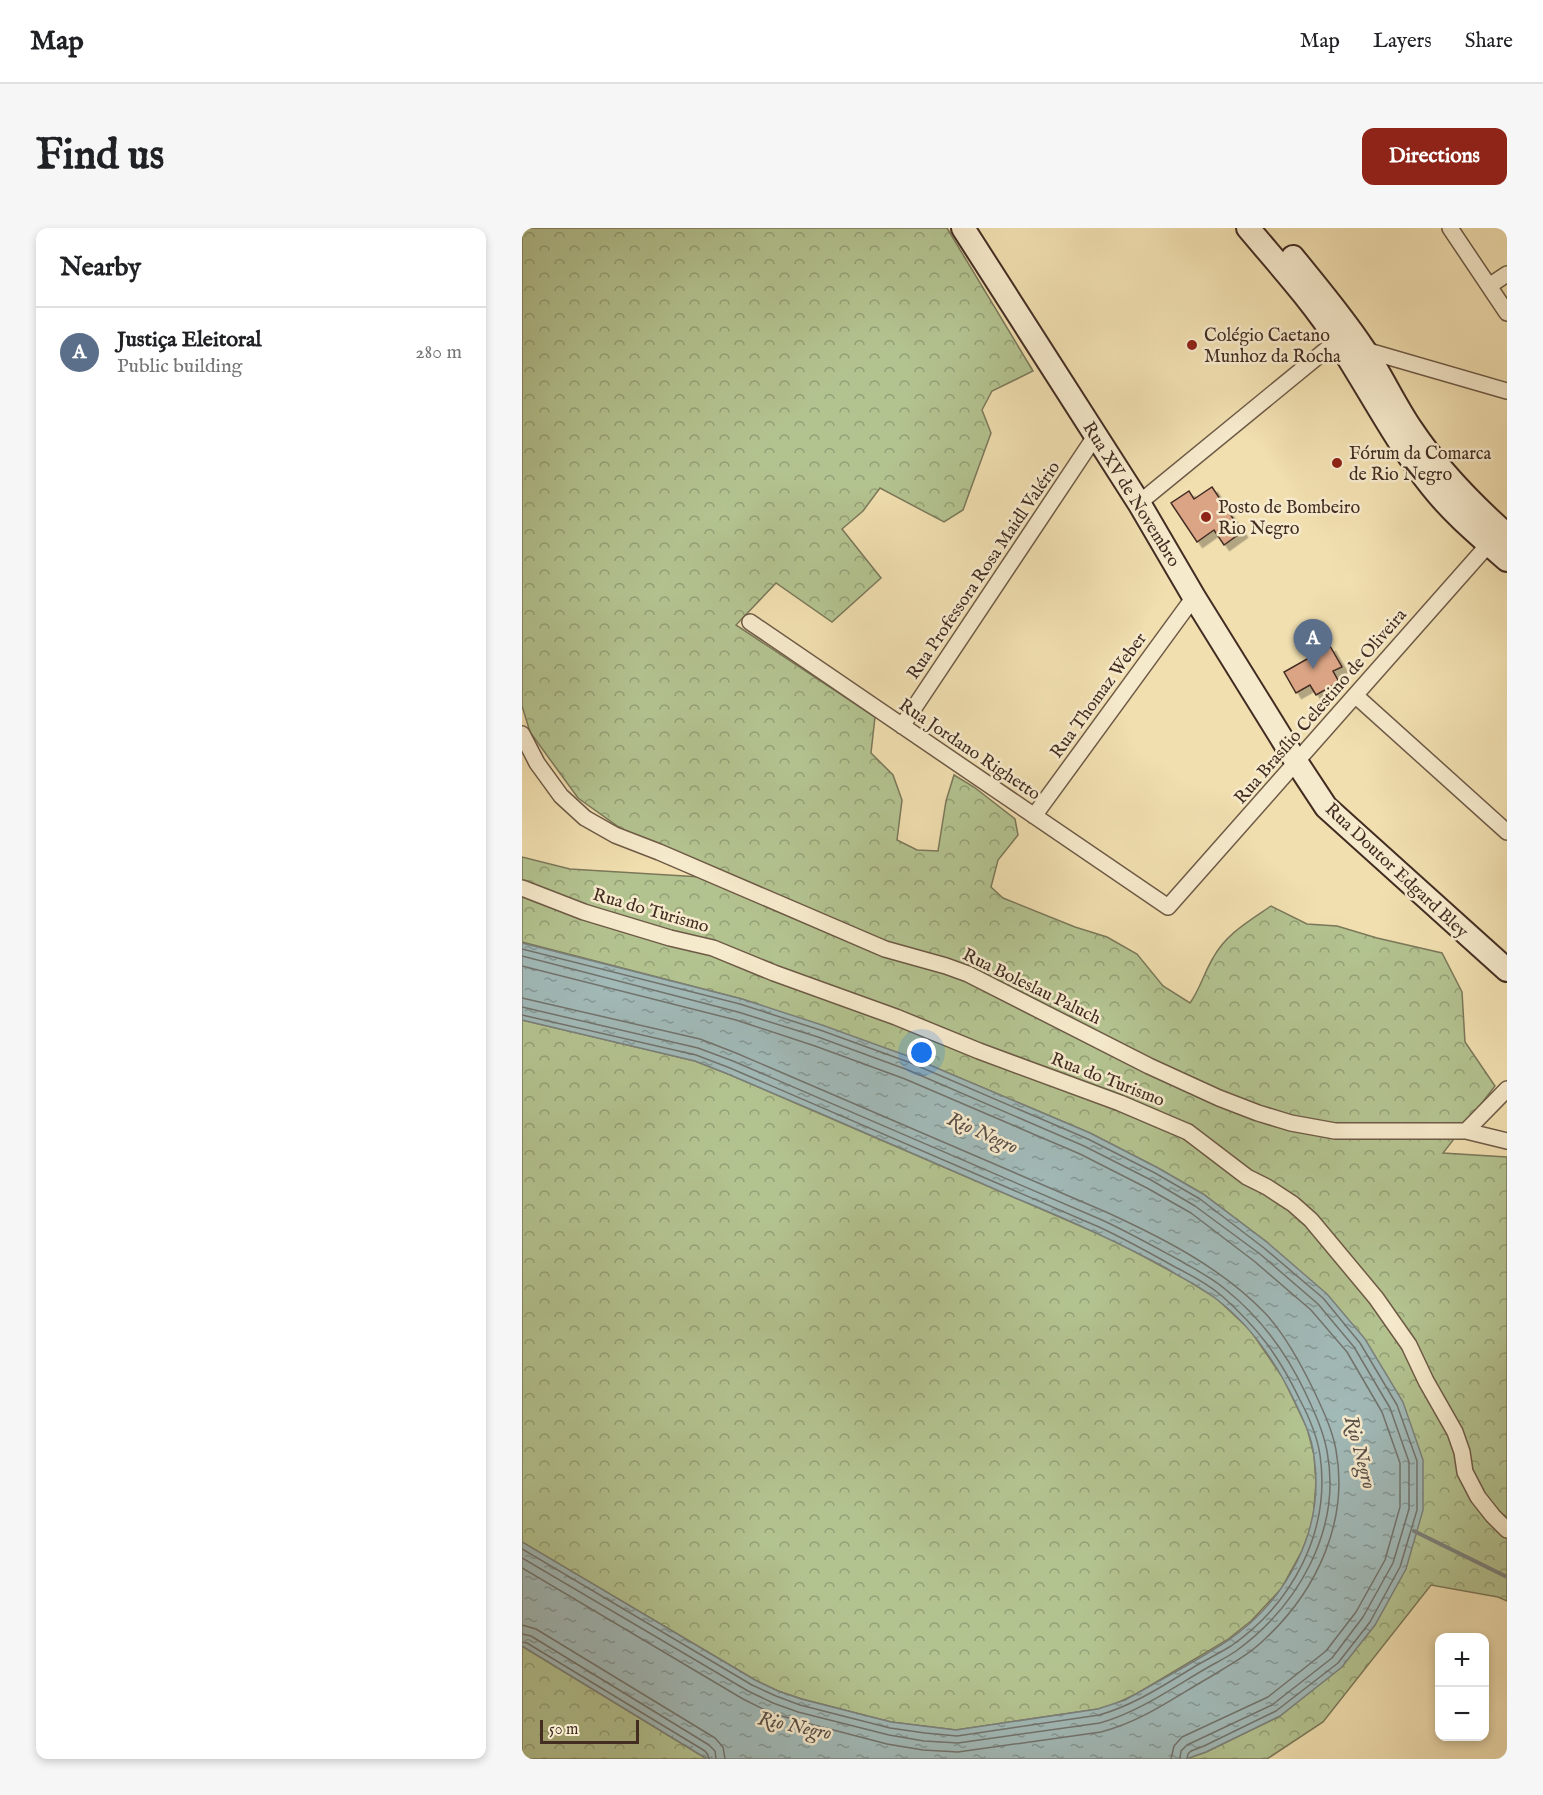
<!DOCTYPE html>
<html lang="en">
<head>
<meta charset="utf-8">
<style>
	:root { --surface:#fff; --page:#f6f6f6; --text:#202124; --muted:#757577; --line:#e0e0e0; --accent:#8f2418 }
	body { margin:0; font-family:"IM FELL English",serif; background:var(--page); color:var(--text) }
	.controls { position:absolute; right:18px; bottom:18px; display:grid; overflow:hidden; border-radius:12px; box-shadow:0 3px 9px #0003 }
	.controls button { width:54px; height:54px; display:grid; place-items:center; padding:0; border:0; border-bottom:2px solid var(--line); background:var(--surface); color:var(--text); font:30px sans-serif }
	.scale { position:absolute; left:18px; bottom:15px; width:99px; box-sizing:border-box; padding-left:6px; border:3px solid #432d23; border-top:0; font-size:16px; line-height:21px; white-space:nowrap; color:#432d23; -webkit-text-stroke:4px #f6eacc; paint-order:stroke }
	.you { position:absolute; left:400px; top:825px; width:21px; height:21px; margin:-15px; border:4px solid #fff; border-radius:50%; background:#1a73e8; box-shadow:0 0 0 9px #1a73e833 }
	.badge { display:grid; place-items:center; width:39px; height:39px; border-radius:50%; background:var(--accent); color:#fff; font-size:20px; font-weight:700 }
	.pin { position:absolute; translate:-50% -50px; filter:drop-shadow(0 2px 3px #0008) }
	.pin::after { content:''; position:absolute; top:32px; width:21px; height:18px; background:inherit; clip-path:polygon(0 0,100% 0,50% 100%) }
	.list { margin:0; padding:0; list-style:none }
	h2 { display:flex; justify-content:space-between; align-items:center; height:78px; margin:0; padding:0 24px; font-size:26px }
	h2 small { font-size:20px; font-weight:400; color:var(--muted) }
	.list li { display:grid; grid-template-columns:39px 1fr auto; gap:18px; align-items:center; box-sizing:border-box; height:90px; padding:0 24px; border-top:2px solid var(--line) }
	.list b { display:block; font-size:22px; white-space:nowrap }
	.list p { margin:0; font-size:20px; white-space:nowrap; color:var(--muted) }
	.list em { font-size:20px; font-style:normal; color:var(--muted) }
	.map { position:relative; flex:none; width:985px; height:1531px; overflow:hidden; border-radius:12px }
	header { display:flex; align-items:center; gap:36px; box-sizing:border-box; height:84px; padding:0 30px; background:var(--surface); border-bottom:2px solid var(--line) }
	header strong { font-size:28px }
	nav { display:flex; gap:33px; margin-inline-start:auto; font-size:21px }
	.intro { display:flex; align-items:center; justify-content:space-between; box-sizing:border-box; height:144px; padding:0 36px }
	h1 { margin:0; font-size:42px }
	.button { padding:15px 27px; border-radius:12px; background:var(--accent); color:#fff; font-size:21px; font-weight:700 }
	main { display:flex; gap:36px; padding:0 36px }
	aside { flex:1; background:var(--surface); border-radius:12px; box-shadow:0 3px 9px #0003 }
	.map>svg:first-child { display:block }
</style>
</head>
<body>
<header>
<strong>Map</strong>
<nav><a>Map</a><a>Layers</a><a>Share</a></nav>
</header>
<div class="intro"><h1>Find us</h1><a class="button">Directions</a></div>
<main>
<aside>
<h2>Nearby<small></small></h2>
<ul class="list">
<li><span class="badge" style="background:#5c6f8a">A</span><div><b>Justiça Eleitoral</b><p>Public building</p></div><em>280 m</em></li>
</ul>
</aside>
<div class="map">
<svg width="985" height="1531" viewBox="0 0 985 1531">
	<defs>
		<pattern id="forest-crowns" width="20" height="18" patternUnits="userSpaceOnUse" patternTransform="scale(1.5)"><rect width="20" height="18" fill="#b3c390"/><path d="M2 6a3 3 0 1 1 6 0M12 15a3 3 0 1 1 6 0" fill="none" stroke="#939f75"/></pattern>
		<pattern id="water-ripples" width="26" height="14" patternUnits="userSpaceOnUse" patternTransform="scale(1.5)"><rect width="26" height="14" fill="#a1b9b7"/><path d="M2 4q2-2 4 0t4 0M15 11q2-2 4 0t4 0" fill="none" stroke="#859794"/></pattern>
		<filter id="shadow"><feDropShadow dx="5.5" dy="5.5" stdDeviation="0" flood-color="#0004"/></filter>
	</defs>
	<rect width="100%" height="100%" fill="#f1dfb0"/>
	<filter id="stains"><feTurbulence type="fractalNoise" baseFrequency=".00333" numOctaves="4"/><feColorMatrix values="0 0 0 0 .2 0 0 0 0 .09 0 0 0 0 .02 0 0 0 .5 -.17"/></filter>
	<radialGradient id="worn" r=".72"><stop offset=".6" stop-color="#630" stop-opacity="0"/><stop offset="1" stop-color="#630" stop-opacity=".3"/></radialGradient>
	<path fill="url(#forest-crowns)" stroke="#7b785a" stroke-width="1.5" d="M0,0h425l86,143 -41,20 -10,19 9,23 -28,77 -19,12 -64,-34 -17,23 -21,18 39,49 -49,44 -56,-39 -40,42 139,92 -4,36 22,22 9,25 -5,40 20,10 21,1 8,-50 8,-26 20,12 41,32 3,16 -20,25 -7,27 12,11 72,29 32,10 30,17 26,32 27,17c10,-14 14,-30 23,-45 13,-24 36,-37 58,-52l36,18 30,2 40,12 65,15 20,39 3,50 30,44 -52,67 64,4v444l-9,-4 -67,-12 -108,137 -56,37h-81l20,-7 74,-36 95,-91 -107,-382 -65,-49 -45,-26 -68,-35 -177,-75 -171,-59 -220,-57v-85l48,12 131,8 -78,-47 -45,-32 -48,-66 -8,-26z
		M0,792l173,41 33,13 387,167 72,39 29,18 34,32 33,48 24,50 7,27 2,28 -3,38 -10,28 -22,40 -30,32 -24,19 -91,54 -23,11 -15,4 -142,21 -65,-8 -89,-23 -24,-8 -23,-11 -233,-138z
		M0,1418l185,113h-185z"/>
	<path fill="url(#water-ripples)" stroke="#7b817c" stroke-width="1.5" d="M0,715l220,56 80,26 91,33 177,75 68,35 45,26 65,49 59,51 38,45 38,63 20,58v50l-17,59 -31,56 -33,42 -62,49 -74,36 -20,7h-479l-185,-113v-104l233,138 23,11 23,8 90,23 65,8 142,-21 27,-9 11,-6c30,-17 62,-34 91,-53 61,-41 98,-112 87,-185 -2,-19 -11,-37 -19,-54 -19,-40 -44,-77 -80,-104 -15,-11 -33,-20 -49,-30 -48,-26 -97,-48 -148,-69 -96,-42 -193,-84 -290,-125l-33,-13 -173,-41z"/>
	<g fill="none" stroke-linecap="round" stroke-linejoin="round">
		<path stroke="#72736d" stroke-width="1.5" d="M0,721l218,55 80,26 91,33 177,76 67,34 45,26 64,49 59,50 37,45 37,62 20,56v49l-17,57 -30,55 -32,41 -62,48 -72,35 -13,5 -3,3 -1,5
			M0,728l216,56 80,25 90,33 176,76 67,34 44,26 65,48 58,50 36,43 36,61 19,54v47l-16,54 -30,54 -31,41 -60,47 -85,40 -6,6 -1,8
			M0,738l214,54 79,26 90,33 175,75 67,34 44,25 63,48 57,49 36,42 35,60 18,51v44l-15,53 -29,52 -30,39 -58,46 -86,40 -8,9 -3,13
			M0,770l178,41 36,14 370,159c57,26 116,56 160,102 20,22 35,50 48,77 9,19 18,38 22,59 13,71 -19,140 -70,188 -16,16 -36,27 -56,39 -35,20 -69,45 -109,55l-143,20 -35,-2 -36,-6 -92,-24 -26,-8 -26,-13 -221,-131
			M0,779l176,41 35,13 369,159c26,12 51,26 77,40 15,9 32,17 46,29 35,28 61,63 80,103 9,19 18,38 22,59 15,79 -29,155 -91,200 -10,7 -21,12 -31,18 -34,20 -67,43 -105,54l-142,20 -34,-2 -35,-6 -91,-23 -25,-9 -25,-12 -226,-133
			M0,787l174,40 34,13 369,159c26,12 51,26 76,40 16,8 33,17 47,29 36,32 57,60 78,104 9,17 17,35 20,55 11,76 -27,148 -89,191 -10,6 -21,12 -32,18 -32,19 -64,41 -100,51l-142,21 -32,-3 -35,-5 -90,-23 -24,-9 -24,-11 -230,-136
			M0,1397l14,4 179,109 8,9 2,12
			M0,1406l9,2 178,109 6,6 1,8
			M0,1414l5,1 178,108 3,4 1,4"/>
		<path stroke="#7b817c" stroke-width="4" d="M892,1303l93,46"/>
	</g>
	<path fill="#daa485" stroke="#432d23" stroke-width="1.5" filter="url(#shadow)" d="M690,259l30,45 -18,13 -10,-15 -17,12 -26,-39 18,-12 5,8z
		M808,418l12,21 -9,4 6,11 -23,13 -6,-10 -14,8 -12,-21z"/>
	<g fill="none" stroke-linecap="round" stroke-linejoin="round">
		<g stroke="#6e5a46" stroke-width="18">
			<path id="street" d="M928,0l57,85
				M967,58l18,-12
				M843,122l142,41
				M617,275l199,-163 6,-3
				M228,394l418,285 327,-370
				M834,468l151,136
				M380,498l194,-291
				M0,506l15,29 24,33 24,22 30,17 44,17 226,97 61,17 22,8 181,92 70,32 39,15 33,10 44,8h131l41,10
				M512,588l160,-219
				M0,660l62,24 86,26 43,10 61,25 122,44 83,34 141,52 68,29 59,45 20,10 26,17 18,16 65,78 33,47 17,36 29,51 7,20 3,20 13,25 15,19 14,14
				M944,903l41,-42"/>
		</g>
		<g stroke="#432d23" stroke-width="26">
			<path id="secondary" d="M441,0l176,275 55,94 103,166 29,44 181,163
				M726,0c31,37 65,74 91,115 31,48 57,99 92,143 22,28 50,51 76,74
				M771,29c24,30 49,59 70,91 18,26 31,56 49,82 26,39 60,74 95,105"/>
		</g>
		<use href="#street" stroke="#f6eacc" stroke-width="15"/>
		<use href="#secondary" stroke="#f6eacc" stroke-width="22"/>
	</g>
	<g fill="#8f2418" stroke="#f6eacc" stroke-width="2">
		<circle cx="670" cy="117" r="6"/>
		<circle cx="815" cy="235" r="6"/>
		<circle cx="684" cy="289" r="6"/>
	</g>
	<g text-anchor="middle" stroke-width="5" stroke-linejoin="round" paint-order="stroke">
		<g font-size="18" fill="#432d23" stroke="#f6eacc" text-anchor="start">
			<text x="682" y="113">Colégio Caetano<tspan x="682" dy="21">Munhoz da Rocha</tspan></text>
			<text x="827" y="231">Fórum da Comarca<tspan x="827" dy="21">de Rio Negro</tspan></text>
			<text x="696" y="285">Posto de Bombeiro<tspan x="696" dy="21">Rio Negro</tspan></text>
		</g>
		<g font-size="18" fill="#432d23" stroke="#f6eacc">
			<text transform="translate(610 266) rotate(58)" y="6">Rua XV de Novembro</text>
			<text transform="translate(461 342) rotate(-56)" y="6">Rua Professora Rosa Maidl Valério</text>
			<text transform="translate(576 467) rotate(-54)" y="6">Rua Thomaz Weber</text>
			<text transform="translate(798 478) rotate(-49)" y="6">Rua Brasílio Celestino de Oliveira</text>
			<text transform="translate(448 521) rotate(34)" y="6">Rua Jordano Righetto</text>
			<text transform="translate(875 642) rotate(43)" y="6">Rua Doutor Edgard Bley</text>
			<text transform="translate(129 682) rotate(16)" y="6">Rua do Turismo</text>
			<text transform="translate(510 758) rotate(26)" y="6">Rua Boleslau Paluch</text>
			<text transform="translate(586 851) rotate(21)" y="6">Rua do Turismo</text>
		</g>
		<g font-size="20" font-style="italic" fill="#5a5048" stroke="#f6eacc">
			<text transform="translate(461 904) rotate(24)" y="7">Rio Negro</text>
			<text transform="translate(839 1224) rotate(75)" y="7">Rio Negro</text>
			<text transform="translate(273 1497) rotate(12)" y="7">Rio Negro</text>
		</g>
	</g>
	<rect width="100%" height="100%" filter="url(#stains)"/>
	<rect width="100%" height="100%" fill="url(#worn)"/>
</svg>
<div class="controls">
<button>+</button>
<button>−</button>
</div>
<div class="scale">50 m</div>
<div class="you"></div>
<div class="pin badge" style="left:791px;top:441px;background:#5c6f8a">A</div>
</div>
</main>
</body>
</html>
